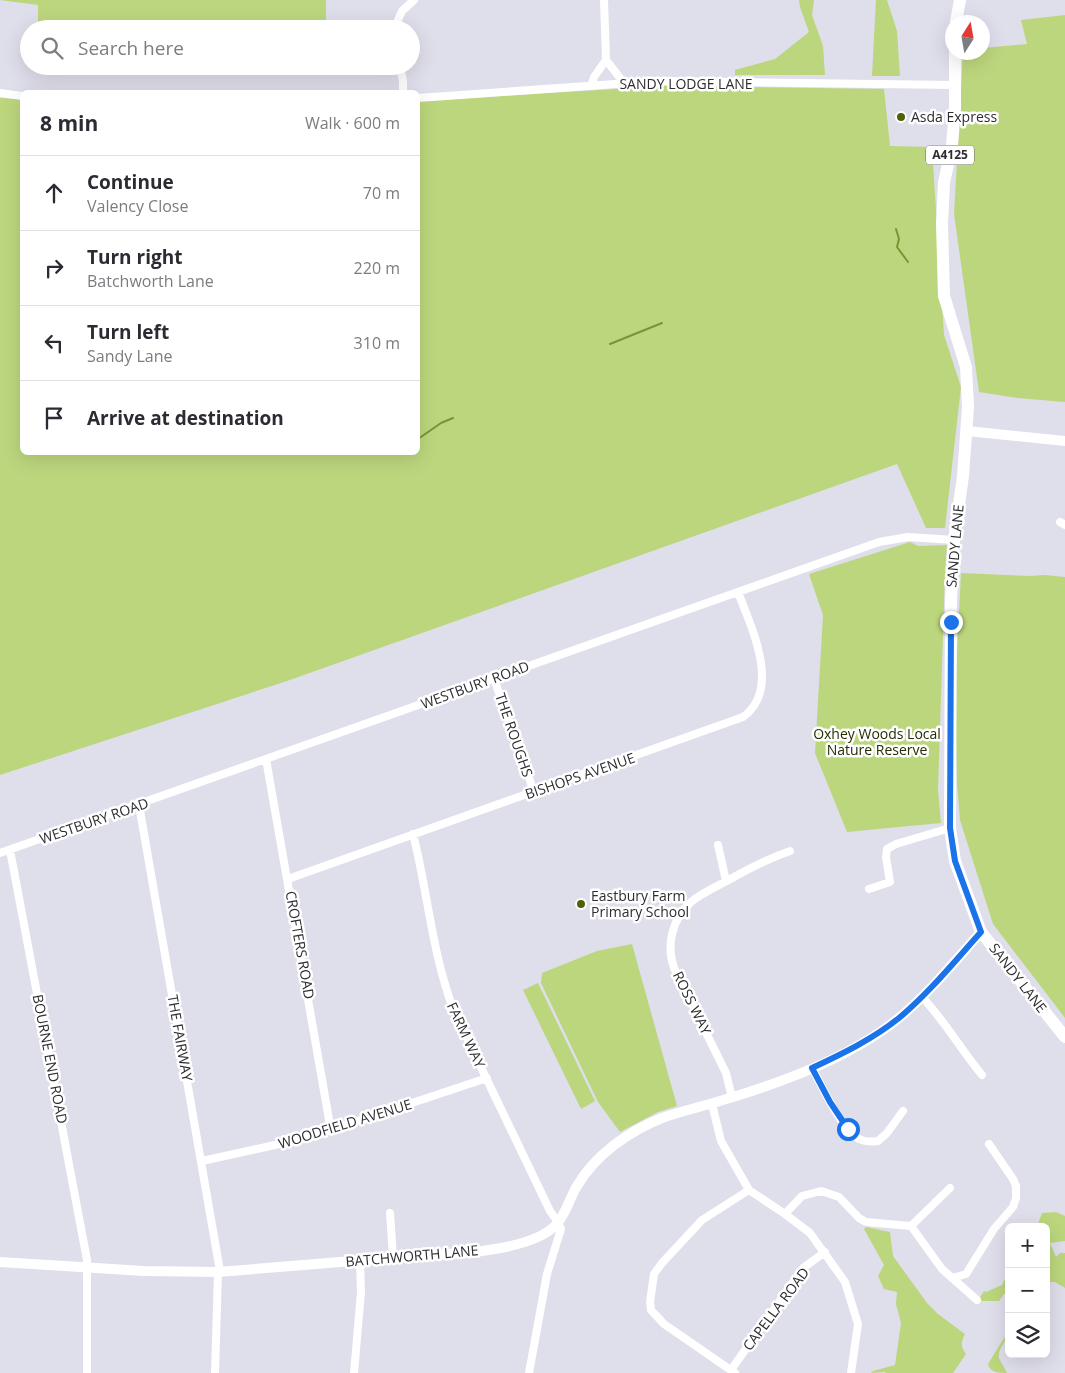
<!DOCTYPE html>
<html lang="en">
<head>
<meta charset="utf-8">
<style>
	:root { --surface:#fff; --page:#f2f2f3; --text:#2b2b33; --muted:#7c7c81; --line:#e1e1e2 }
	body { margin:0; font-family:"Open Sans",sans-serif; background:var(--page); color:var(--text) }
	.controls { position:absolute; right:15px; bottom:15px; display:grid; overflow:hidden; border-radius:8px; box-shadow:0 5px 20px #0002 }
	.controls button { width:45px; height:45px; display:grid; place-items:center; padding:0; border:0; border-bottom:1px solid var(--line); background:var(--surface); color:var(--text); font:25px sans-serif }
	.compass { position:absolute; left:945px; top:15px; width:45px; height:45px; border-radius:50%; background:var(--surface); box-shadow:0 5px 20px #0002; rotate:11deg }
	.stop { position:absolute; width:15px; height:15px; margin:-11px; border:4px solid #1a73e8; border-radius:50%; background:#fff }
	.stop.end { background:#1a73e8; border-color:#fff; box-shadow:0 1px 5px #0008 }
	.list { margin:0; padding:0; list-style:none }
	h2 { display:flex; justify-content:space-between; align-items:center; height:65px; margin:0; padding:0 20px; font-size:21px }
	h2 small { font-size:16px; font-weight:400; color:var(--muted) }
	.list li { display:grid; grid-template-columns:32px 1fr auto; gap:15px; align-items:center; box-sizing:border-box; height:75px; padding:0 20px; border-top:1px solid var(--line) }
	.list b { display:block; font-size:19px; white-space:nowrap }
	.list p { margin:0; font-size:16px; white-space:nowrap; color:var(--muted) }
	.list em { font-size:16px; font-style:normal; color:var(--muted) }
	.icon { flex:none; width:28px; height:28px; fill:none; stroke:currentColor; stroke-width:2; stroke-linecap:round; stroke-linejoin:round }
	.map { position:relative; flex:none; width:1065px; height:1373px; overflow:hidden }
	.search { position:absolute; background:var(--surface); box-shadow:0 5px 20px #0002; left:20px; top:20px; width:400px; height:55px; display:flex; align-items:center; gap:12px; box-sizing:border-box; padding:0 18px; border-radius:28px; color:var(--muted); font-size:19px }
	.panel { position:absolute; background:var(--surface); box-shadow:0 5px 20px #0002; left:20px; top:90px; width:400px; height:365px; border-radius:8px }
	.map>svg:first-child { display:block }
</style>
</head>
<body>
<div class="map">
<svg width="1065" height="1373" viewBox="0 0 1065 1373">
	<rect width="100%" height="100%" fill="#dfdeeb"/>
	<path fill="#bcd67d" d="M0,0h326v29h-238l-50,-4v-20z
		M799,0h15l-2,15 11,31 2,29h-90v-5l40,-11 34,-27 -9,-25z
		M876,0h11l10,31 3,45h-28z
		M1065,15v387l-48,-4 -38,-6 -25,-178 9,-161 19,-1 1,-4 44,-4 -6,-24z
		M666,86l218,3 6,57 42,1 12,188 17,52 -16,141h-19l-29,-64 -610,217 -287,94v-677l22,1v353h396v-351z
		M910,542l8,4 29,-1 -2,27 -7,218 3,33 -94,9 -32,-79 8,-138 -14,-41z
		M961,573l69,3 15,-1 20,2v441l-72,-94 -33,-104 -3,-37 -2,-89z
		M632,944l45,162 -19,6 -38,20 -22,-30 -57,-119 1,-10 55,-22z
		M538,983l57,118 -14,8 -58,-119z
		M1056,1212l9,4v25l-15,2 6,14 4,-4h5v35l-10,-6h-9v-55h-9l5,-14z
		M866,1227l24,5 3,24 34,47 11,11 27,20c-4,8 -5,12 1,20l-13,19h-67l-1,-1 -14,1 2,-2 22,-6 6,-42 -5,-19 1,-12 -13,-3 -6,-13 6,-11 -20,-36z
		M1009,1270v27l-5,-3 -5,7h-17l-3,-2 5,-8 2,1 16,-7z
		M1009,1330c0,11 -12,17 -10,28 2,5 6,10 8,15 -7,0 -17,0 -19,-9z"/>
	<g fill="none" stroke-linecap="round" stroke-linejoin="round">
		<path stroke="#7b9433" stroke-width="2" d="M896,229l3,10 -2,8 11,15
			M610,344l52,-21
			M418,439l23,-16 12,-5
			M392,454l3,-2"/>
		<path stroke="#fff" stroke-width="8" d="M604,0l2,60 18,23
			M394,29l8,-18 12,-11
			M400,66l3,15v11
			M591,86l3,-9 12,-17
			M0,93l22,3
			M418,98l240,-17 297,4
			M1060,522l5,3
			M494,679l40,113
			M266,759l65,372
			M139,805l81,466
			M413,834c15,59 19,120 41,177l96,200 8,11 3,7 -14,45 -18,99
			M718,845l8,36
			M10,850l77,410v113
			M0,853l879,-311 29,-5 46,3
			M288,879l455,-162c39,-28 8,-90 -5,-125
			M869,889l21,-7 -4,-25 1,-8 9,-5 54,-16
			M922,997c23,24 39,53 60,78
			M812,1068c9,17 29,59 44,69 6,5 15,5 22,4l9,-8 16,-22
			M732,1098l-6,-25 -52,-105c-8,-23 -2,-49 17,-66 12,-10 29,-17 43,-25 18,-10 36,-19 56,-26
			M712,1104l9,37 28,49 36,24 25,19 35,49 13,42 -7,49
			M202,1161l105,-23 180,-60
			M390,1213l3,44
			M785,1214l17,-18 19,-5 18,6 20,21 7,4 45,4 31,43 35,31
			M911,1226l39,-38
			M952,1278l14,-4 28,-45 19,-22 3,-9v-12l-3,-7 -24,-35
			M731,1370l72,-102 22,-16
			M215,1373l3,-101
			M354,1373l7,-81 -1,-32
			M735,1373l-71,-49 -13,-14 -1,-8 4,-28 8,-11 40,-43 47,-30"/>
		<path stroke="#fff" stroke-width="10" d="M967,431l98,10
			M0,1262l144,9 74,1 208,-17c34,-1 104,-5 129,-29 11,-11 14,-27 22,-40 18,-31 52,-55 85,-68 17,-6 34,-10 51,-15 62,-18 137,-44 187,-86 30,-25 55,-56 81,-85"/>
		<path stroke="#fff" stroke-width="12" d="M956,22l4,-22
			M955,52v57l-3,36 -8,38 -2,41 2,72 22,71 2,40 -5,69 -9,64 -3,60 -1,228 5,33 26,71 84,105"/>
	</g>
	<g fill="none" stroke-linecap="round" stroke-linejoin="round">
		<path stroke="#1a73e8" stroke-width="6" d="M848,1129l-18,-27 -18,-34c30,-14 61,-29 87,-50 30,-25 56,-57 82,-86l-26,-71 -5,-33 1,-206"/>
	</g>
	<g fill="#4e6108" stroke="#fff" stroke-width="2">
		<circle cx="901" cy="117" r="5"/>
		<circle cx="581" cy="904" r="5"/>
	</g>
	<g text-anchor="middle" stroke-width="5" stroke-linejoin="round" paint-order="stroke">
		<rect fill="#fff" stroke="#6c6b6f" stroke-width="1" x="926" y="145.5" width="48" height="19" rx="4"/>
		<g font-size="12" font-weight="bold" fill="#2d2c31">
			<text x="950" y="159">A4125</text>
		</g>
		<g font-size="14" fill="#2d2c31" stroke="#fff">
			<text x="686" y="89">SANDY LODGE LANE</text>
			<text transform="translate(955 546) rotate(-85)" y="5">SANDY LANE</text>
			<text transform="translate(475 685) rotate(-20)" y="5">WESTBURY ROAD</text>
			<text transform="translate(514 735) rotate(71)" y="5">THE ROUGHS</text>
			<text transform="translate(580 776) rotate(-19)" y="5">BISHOPS AVENUE</text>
			<text transform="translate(94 821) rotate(-19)" y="5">WESTBURY ROAD</text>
			<text transform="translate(300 945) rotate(80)" y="5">CROFTERS ROAD</text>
			<text transform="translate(1018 978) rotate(52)" y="5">SANDY LANE</text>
			<text transform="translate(692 1003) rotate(64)" y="5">ROSS WAY</text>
			<text transform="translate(466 1035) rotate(65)" y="5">FARM WAY</text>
			<text transform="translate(180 1038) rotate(80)" y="5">THE FAIRWAY</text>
			<text transform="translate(50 1059) rotate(79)" y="5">BOURNE END ROAD</text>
			<text transform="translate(345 1124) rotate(-17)" y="5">WOODFIELD AVENUE</text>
			<text transform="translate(412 1256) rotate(-5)" y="5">BATCHWORTH LANE</text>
			<text transform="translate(776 1309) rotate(-53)" y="5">CAPELLA ROAD</text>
		</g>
		<g font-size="14" fill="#2d2c31" stroke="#fff" text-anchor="start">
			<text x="911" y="122">Asda Express</text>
			<text x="591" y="901">Eastbury Farm<tspan x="591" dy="16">Primary School</tspan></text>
		</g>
		<g font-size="14" fill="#242e05" stroke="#fff">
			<text x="877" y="739">Oxhey Woods Local<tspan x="877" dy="16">Nature Reserve</tspan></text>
		</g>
	</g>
</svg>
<div class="controls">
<button>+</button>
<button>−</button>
<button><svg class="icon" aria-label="layers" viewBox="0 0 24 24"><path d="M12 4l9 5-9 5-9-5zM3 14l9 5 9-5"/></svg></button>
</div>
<svg class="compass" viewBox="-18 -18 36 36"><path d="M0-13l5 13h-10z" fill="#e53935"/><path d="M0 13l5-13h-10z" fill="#7c7c81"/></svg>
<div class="stop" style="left:848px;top:1129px"></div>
<div class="stop end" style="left:951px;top:622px"></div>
<div class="search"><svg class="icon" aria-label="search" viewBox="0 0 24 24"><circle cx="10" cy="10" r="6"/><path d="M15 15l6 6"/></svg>Search here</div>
<section class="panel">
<h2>8 min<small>Walk · 600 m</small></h2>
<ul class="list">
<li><svg class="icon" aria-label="ahead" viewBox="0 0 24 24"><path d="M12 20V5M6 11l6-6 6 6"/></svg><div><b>Continue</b><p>Valency Close</p></div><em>70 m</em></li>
<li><svg class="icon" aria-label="right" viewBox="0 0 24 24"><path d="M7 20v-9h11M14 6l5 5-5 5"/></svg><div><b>Turn right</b><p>Batchworth Lane</p></div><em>220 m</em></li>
<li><svg class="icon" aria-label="left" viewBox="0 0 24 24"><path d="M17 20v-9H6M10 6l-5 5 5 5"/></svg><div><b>Turn left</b><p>Sandy Lane</p></div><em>310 m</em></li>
<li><svg class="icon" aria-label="arrive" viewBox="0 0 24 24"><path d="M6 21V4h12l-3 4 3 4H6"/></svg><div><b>Arrive at destination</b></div></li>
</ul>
</section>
</div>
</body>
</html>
